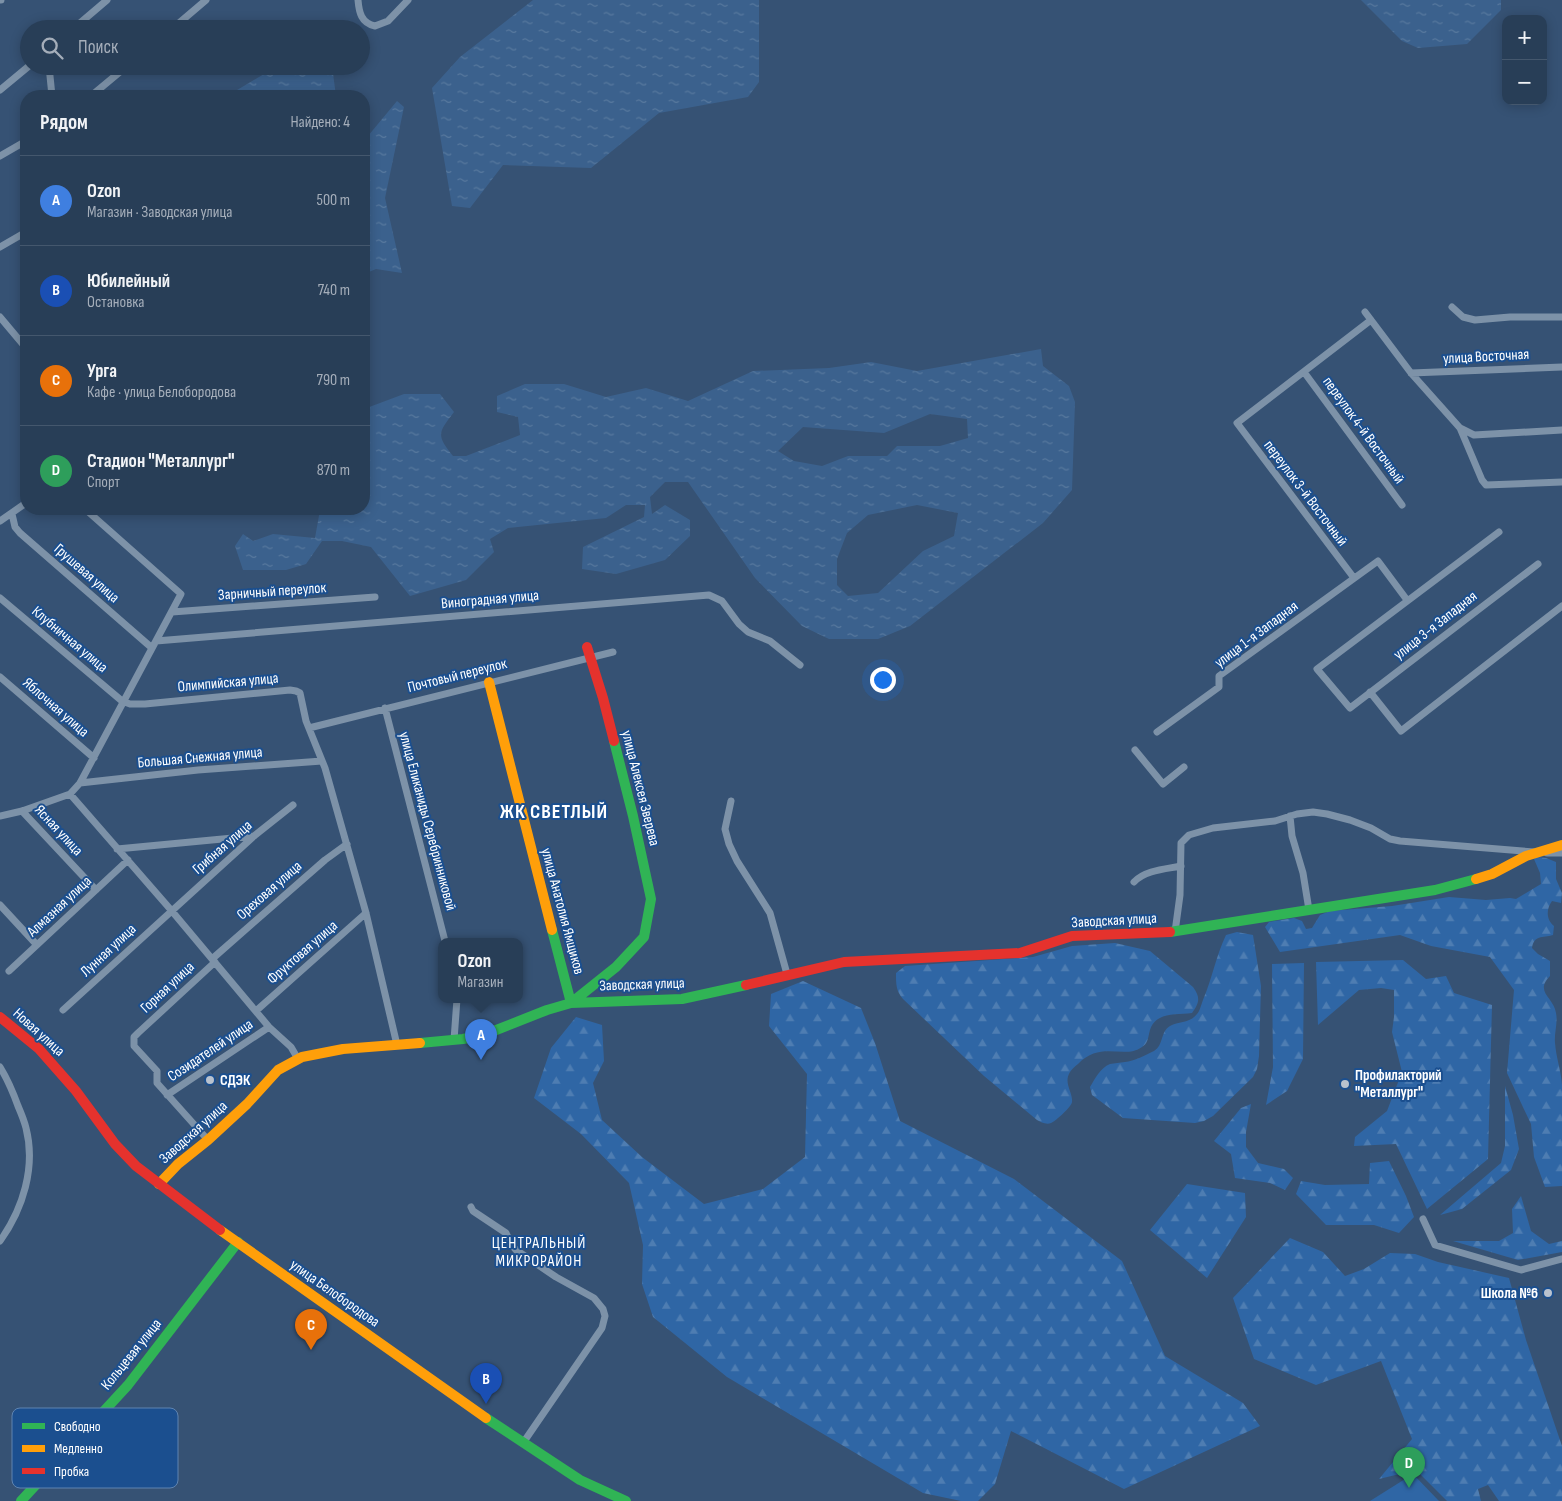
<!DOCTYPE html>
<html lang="ru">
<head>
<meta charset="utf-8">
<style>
	:root { --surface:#283e57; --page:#344961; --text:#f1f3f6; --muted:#a5aeba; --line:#44576d; --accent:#8bbbb9 }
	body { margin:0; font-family:"Sofia Sans Condensed",sans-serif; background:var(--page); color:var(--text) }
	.controls { position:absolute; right:15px; top:15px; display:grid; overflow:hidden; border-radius:10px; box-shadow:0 2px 12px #0003 }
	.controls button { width:45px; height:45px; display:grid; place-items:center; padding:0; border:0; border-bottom:1px solid var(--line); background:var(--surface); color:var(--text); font:25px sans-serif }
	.you { position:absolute; left:882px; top:679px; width:18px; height:18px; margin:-12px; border:4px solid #fff; border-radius:50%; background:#1a73e8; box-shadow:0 0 0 8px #1a73e833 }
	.badge { display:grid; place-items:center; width:32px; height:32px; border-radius:50%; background:var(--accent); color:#fff; font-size:16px; font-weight:700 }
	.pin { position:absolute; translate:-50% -41px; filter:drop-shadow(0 1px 2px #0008) }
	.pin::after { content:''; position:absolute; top:26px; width:18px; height:15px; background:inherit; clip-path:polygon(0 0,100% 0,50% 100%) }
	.popup { position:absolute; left:438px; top:938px; width:85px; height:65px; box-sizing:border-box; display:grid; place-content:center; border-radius:10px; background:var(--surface); filter:drop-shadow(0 1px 4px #0005); font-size:16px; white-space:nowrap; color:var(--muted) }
	.popup b { font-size:19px; color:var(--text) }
	.popup::after { content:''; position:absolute; left:50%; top:100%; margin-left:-10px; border:10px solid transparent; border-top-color:var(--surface) }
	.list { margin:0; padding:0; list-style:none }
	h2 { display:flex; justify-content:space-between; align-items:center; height:65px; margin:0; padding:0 20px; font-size:21px }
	h2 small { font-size:16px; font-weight:400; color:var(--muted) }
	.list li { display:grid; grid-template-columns:32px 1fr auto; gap:15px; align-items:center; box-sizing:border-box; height:90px; padding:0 20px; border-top:1px solid var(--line) }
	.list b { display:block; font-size:19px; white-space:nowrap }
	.list p { margin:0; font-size:16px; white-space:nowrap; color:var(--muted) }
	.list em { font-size:16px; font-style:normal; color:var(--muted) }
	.icon { flex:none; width:28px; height:28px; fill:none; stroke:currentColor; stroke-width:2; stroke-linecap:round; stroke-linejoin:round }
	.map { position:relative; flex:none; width:1562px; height:1501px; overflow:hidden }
	.search { position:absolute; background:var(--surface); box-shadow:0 2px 12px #0003; left:20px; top:20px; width:350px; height:55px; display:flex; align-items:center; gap:12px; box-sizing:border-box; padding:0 18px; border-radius:28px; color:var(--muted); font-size:19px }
	.panel { position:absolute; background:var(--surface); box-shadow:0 2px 12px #0003; left:20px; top:90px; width:350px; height:425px; border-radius:20px }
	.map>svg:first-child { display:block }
</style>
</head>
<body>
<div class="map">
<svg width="1562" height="1501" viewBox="0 0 1562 1501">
	<defs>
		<pattern id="forest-firs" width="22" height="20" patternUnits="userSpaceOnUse" patternTransform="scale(1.25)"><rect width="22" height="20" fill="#2f66a5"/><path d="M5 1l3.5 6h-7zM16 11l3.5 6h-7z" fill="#4e7db2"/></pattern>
		<pattern id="water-ripples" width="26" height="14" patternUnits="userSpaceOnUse" patternTransform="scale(1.25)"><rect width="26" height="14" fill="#3b618d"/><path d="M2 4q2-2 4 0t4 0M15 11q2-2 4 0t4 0" fill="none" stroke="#58799e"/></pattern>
	</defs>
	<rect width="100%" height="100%" fill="#365274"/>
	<path fill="url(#forest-firs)" d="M1536,857l10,1 10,4v17l6,14 -1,10 -9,-2c-6,8 -6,19 2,25l-1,9c-11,3 -19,0 -21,13l6,6 12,7v15c-16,16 4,21 6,37 2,10 -2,20 -1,30 1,14 6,28 7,42 0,34 0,67 0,101l-17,1 -11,-30 -3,-33 -24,-51 7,-83 -24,-33 -59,-11 -31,-11 -120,17 -15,-25 4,-5 25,-4 8,3 4,8 6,-1 8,-13 10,-4 62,-5 57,-9 37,3 24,-2 6,1 25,-15 -1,-11 -6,-14z
		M1237,932l16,3 8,51 -2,70 -2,13 -4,8 -40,39 -9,5 -9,2 -72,-5 -31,-23 -2,-8c5,-8 10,-19 20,-23 5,-1 10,-1 15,-2 9,-1 21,-7 29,-11 10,-6 6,-19 16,-25 9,-5 19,-2 27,-12 3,-3 4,-9 6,-14 9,-21 13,-44 23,-65z
		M1115,943l35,8 43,36c8,11 6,16 -1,26 -19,2 -39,-1 -43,21 -1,5 -2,10 -7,13 -18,13 -41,-7 -64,17 -3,2 -6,5 -8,8 -7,11 3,20 2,30 0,4 -16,19 -21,21 -5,2 -10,-1 -14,-3l-53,-44 -81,-77c-7,-8 -7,-15 -7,-26l9,-7 128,-9 39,-11z
		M1403,960l23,19 20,-3 8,17 38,12 -4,154 -61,50 -31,-65 -42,2 1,-9 32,-26 15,-39 -10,-40 2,-15v-27l-13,-2 -22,2 -41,35 -2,-63z
		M1304,963l-1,96 -16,32 -21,14 7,-38 -1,-103z
		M803,981l58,27 14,35 25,78 114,58 108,82 43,95 78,47 17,23 -136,63 -113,-58 -16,53 -17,17h-17l-38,-8 -196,-116 -74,-60 -11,-33 1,-39 -14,-62 -48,-49 -47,-36 17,-50 25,-31 26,8 2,36 -11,22 9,37 40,37 62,47 59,-15 42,-32 2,-83 -38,-48 2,-32z
		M1505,1086l8,29 6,34 -8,21 -49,39 -22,6 61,-52 4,-17z
		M1251,1104l-5,28v15l12,16 26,6 9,9 -8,12 -15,-7 -35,-5 -4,-24 -17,-13 27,-33z
		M1389,1161l17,35 8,21 -15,16 -25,-8h-48l-30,-31 5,-13 24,4 44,-1 1,-21z
		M1187,1184l58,9 1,24 -39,61 -57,-48z
		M1521,1196l10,35 18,13 13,-3v11l-44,8 -65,-19h46l14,-8 -1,-24z
		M1290,1238l33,14 22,24 19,-7 26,-16 25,1 23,8 71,16 17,62 36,106v55h-63l-11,-16 -10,4 3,12h-34l-31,-31 -37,9 33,-40 -31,-78 -65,24 -62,-26 -21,-61z"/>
	<path fill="#2f66a5" d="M1413,1474l26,27h-69z"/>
	<path fill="url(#water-ripples)" fill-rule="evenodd" d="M533,0h226v82l-11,15 -89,16 -68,55 -88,-3 -33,43 -18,-2 -20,-118 28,-31z
		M1361,0h140v10l-34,34 -49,4 -16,-7z
		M309,66h23l4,30h-109l37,-22 44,-4z
		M397,101l7,6 -19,91 17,75 -26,-4 -12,5v-139l4,1z
		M1041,349l2,17 26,20 6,16 -3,88 -29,33 -133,103 -32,13h-49l-27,-13 -47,-48 -67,-96h-23l-15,15 2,17 13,-9 25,15v16l-25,24 -49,14 -34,-5 1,-22 61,-30 1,-12h-19l-20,13 -98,10 -18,11 4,13 -28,28 -56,16 -39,-49 -29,-6h-20l-16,23 -20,6h-43l-8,-24 8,-12 10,7 20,-7 42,4 5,-28 -4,-1h48v-100l40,-15h36l14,18c-16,21 -18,23 -1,44h13l54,-21 -2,-18 -21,-5v-16l28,-12h39l42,13 40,-9 42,13 65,-30 76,-3 42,-6 46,9zM930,414l37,5 1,19 -28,8h-43l-10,10h-39l-26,10 -28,-5 -16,-10 25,-24 81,6zM917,505l41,8 -4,23 -31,15 -45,42 -30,3 -11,-11v-26l10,-26 21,-18z"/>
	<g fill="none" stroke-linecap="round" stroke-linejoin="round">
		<path stroke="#7d92a8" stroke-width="7" d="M0,0h1
			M358,0c1,12 3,23 17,26l13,-5 20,-21
			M73,29l34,-29
			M172,29l34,-29
			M49,66l3,30
			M0,90l29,-24
			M91,96l36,-30
			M0,156l26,-15
			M0,247l26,-15
			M1452,307l11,10 12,3 35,-3h52
			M1365,312l46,61 49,55 14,7 88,-5
			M0,317l26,31
			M1304,372l98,133
			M1411,373l151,-6
			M1460,428l22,52 4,5 76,-3
			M12,514l3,13 5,6 132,115
			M0,521l26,-18
			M1499,532l-182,137 33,39 188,-144
			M1354,578l-117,-155 134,-103
			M0,598l122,103 8,3h15l145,-14 6,1 4,2 6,28 19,47 41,145 31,132
			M172,612l203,-15
			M156,641l553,-46 13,6 17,23 9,8 22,9 30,24
			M0,677l94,81
			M1370,692l31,39 161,-125
			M385,708l60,233
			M309,728l304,-76
			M1157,732l62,-45v-11l159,-115 29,39
			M1135,750l28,34 21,-17
			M80,783l118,-13 124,-9
			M70,794l101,116 98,117 22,20 7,12
			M731,801l-6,28 4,15 8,17 33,52 17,61
			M22,811l74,79
			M0,816l22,-5 48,-17 10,-11 101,-189 -96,-85
			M1290,816l2,20 11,37 6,37
			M117,849l137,-13
			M1547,853h15
			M1134,882c11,-12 32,-13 47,-16
			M0,905l37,40
			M1175,932l5,-37 1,-52 8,-8 24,-7 62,-7 22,-7 16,-2 14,2 23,6 21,8 19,11 10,2 134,11
			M212,959l113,-99 22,-16
			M9,971l119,-111
			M63,1010l191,-174 39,-31
			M256,1011l110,-98
			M454,1040l3,-41
			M0,1067c8,13 13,25 18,39 3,7 6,14 8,22 10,39 -3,81 -26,113
			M167,1095l102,-68
			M208,1140l-51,-57v-12l-23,-25v-9l4,-4 77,-71
			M471,1207l2,4 33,22 5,11 5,6 40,27 38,21 9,11 2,7 -3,12 -79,115
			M1423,1219l12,26 86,25 41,-11"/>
		<path stroke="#30b455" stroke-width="10" d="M552,930l19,73 45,-36 28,-30 7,-38 -18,-83 -19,-75
			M1170,932l265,-42 41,-11
			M420,1043l43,-4 23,-5 61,-24 24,-7 111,-4 64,-14
			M486,1418l94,62 46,21
			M21,1501l107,-116 110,-143"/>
		<path stroke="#ff9f0a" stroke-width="10" d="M489,682l63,248
			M1476,879l16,-5 34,-18 36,-11
			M159,1184l19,-20 30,-24 39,-36 31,-34 24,-13 41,-8 77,-6
			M220,1230l266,188"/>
		<path stroke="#e5322d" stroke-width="10" d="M587,647l16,51 11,43
			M746,985l98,-23 176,-9 52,-17 98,-4
			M0,1017l39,32 37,42 39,53 21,22 84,64"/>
	</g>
	<g fill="#b9c2ce" stroke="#1b4f8f" stroke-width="2">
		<circle cx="210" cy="1080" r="5"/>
		<circle cx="1345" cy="1084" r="5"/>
		<circle cx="1548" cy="1293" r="5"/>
	</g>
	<g text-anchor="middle" stroke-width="4" stroke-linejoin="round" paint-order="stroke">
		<g font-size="15" fill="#fff" stroke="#1b4f8f">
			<text transform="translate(1486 356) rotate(-3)" y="5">улица Восточная</text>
			<text transform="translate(1364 430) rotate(54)" y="5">переулок 4-й Восточный</text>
			<text transform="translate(1306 493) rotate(53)" y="5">переулок 3-й Восточный</text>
			<text transform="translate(87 573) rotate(41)" y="5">Грушевая улица</text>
			<text transform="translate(272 591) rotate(-4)" y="5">Зарничный переулок</text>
			<text transform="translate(490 599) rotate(-5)" y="5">Виноградная улица</text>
			<text transform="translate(1435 625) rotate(-38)" y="5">улица 3-я Западная</text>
			<text transform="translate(1256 634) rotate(-37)" y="5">улица 1-я Западная</text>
			<text transform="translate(70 639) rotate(40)" y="5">Клубничная улица</text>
			<text transform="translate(457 675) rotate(-14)" y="5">Почтовый переулок</text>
			<text transform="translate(228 682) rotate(-5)" y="5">Олимпийская улица</text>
			<text transform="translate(56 707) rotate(41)" y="5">Яблочная улица</text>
			<text transform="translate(200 757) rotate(-5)" y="5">Большая Снежная улица</text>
			<text transform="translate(641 788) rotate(76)" y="5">улица Алексея Зверева</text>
			<text transform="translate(428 821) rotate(75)" y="5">улица Еликаниды Серебринниковой</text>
			<text transform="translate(59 830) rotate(47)" y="5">Ясная улица</text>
			<text transform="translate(222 847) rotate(-41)" y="5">Грибная улица</text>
			<text transform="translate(269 890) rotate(-41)" y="5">Ореховая улица</text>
			<text transform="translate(59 906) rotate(-43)" y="5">Алмазная улица</text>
			<text transform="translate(563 911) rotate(75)" y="5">улица Анатолия Ямщиков</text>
			<text transform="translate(1114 920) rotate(-3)" y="5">Заводская улица</text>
			<text transform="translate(108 950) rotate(-43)" y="5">Лунная улица</text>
			<text transform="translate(302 952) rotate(-41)" y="5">Фруктовая улица</text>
			<text transform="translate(642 984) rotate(-2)" y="5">Заводская улица</text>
			<text transform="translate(167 987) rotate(-43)" y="5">Горная улица</text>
			<text transform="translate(39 1032) rotate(42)" y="5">Новая улица</text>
			<text transform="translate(210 1050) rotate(-34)" y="5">Созидателей улица</text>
			<text transform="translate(193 1132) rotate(-42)" y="5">Заводская улица</text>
			<text transform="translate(335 1293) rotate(35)" y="5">улица Белобородова</text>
			<text transform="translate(131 1354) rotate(-51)" y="5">Кольцевая улица</text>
		</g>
		<g font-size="15" font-weight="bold" fill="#fff" stroke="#1b4f8f" text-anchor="start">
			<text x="1355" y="1080">Профилакторий<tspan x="1355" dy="17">"Металлург"</tspan></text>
			<text x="220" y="1085">СДЭК</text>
			<text x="1538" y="1298" text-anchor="end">Школа №6</text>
		</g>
		<g font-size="16" letter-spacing="1" fill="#fff" stroke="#1b4f8f">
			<text x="539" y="1248">ЦЕНТРАЛЬНЫЙ<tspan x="539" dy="18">МИКРОРАЙОН</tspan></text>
		</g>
		<g font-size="20" font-weight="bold" letter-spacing="1" fill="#fff" stroke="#1b4f8f">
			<text x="554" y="818">ЖК СВЕТЛЫЙ</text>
		</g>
	</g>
	<rect x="12" y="1408" width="166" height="80" rx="8" fill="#1b4f8f" stroke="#5f84b1" stroke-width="1"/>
	<rect x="22" y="1423" width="23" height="6" fill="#30b455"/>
	<rect x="22" y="1445" width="23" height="7" fill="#ff9f0a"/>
	<rect x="22" y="1468" width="23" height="6" fill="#e5322d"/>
	<g font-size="14" fill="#fff">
		<text x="54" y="1431">Свободно</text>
		<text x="54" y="1453">Медленно</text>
		<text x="54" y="1476">Пробка</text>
	</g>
</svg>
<div class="controls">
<button>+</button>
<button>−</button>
</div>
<div class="you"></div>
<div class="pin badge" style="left:481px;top:1060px;background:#3f7fe0">A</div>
<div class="popup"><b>Ozon</b>Магазин</div>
<div class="pin badge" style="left:486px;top:1404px;background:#1a4fb4">B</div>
<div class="pin badge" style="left:311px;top:1350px;background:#e8710a">C</div>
<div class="pin badge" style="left:1409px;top:1488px;background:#2e9e5b">D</div>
<div class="search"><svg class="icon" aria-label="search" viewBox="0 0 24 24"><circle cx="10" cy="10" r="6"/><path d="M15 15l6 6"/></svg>Поиск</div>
<section class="panel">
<h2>Рядом<small>Найдено: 4</small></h2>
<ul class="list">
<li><span class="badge" style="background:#3f7fe0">A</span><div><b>Ozon</b><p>Магазин · Заводская улица</p></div><em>500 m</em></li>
<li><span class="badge" style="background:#1a4fb4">B</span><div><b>Юбилейный</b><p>Остановка</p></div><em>740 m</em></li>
<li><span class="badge" style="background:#e8710a">C</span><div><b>Урга</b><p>Кафе · улица Белобородова</p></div><em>790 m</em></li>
<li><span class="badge" style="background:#2e9e5b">D</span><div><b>Стадион &quot;Металлург&quot;</b><p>Спорт</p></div><em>870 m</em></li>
</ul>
</section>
</div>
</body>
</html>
